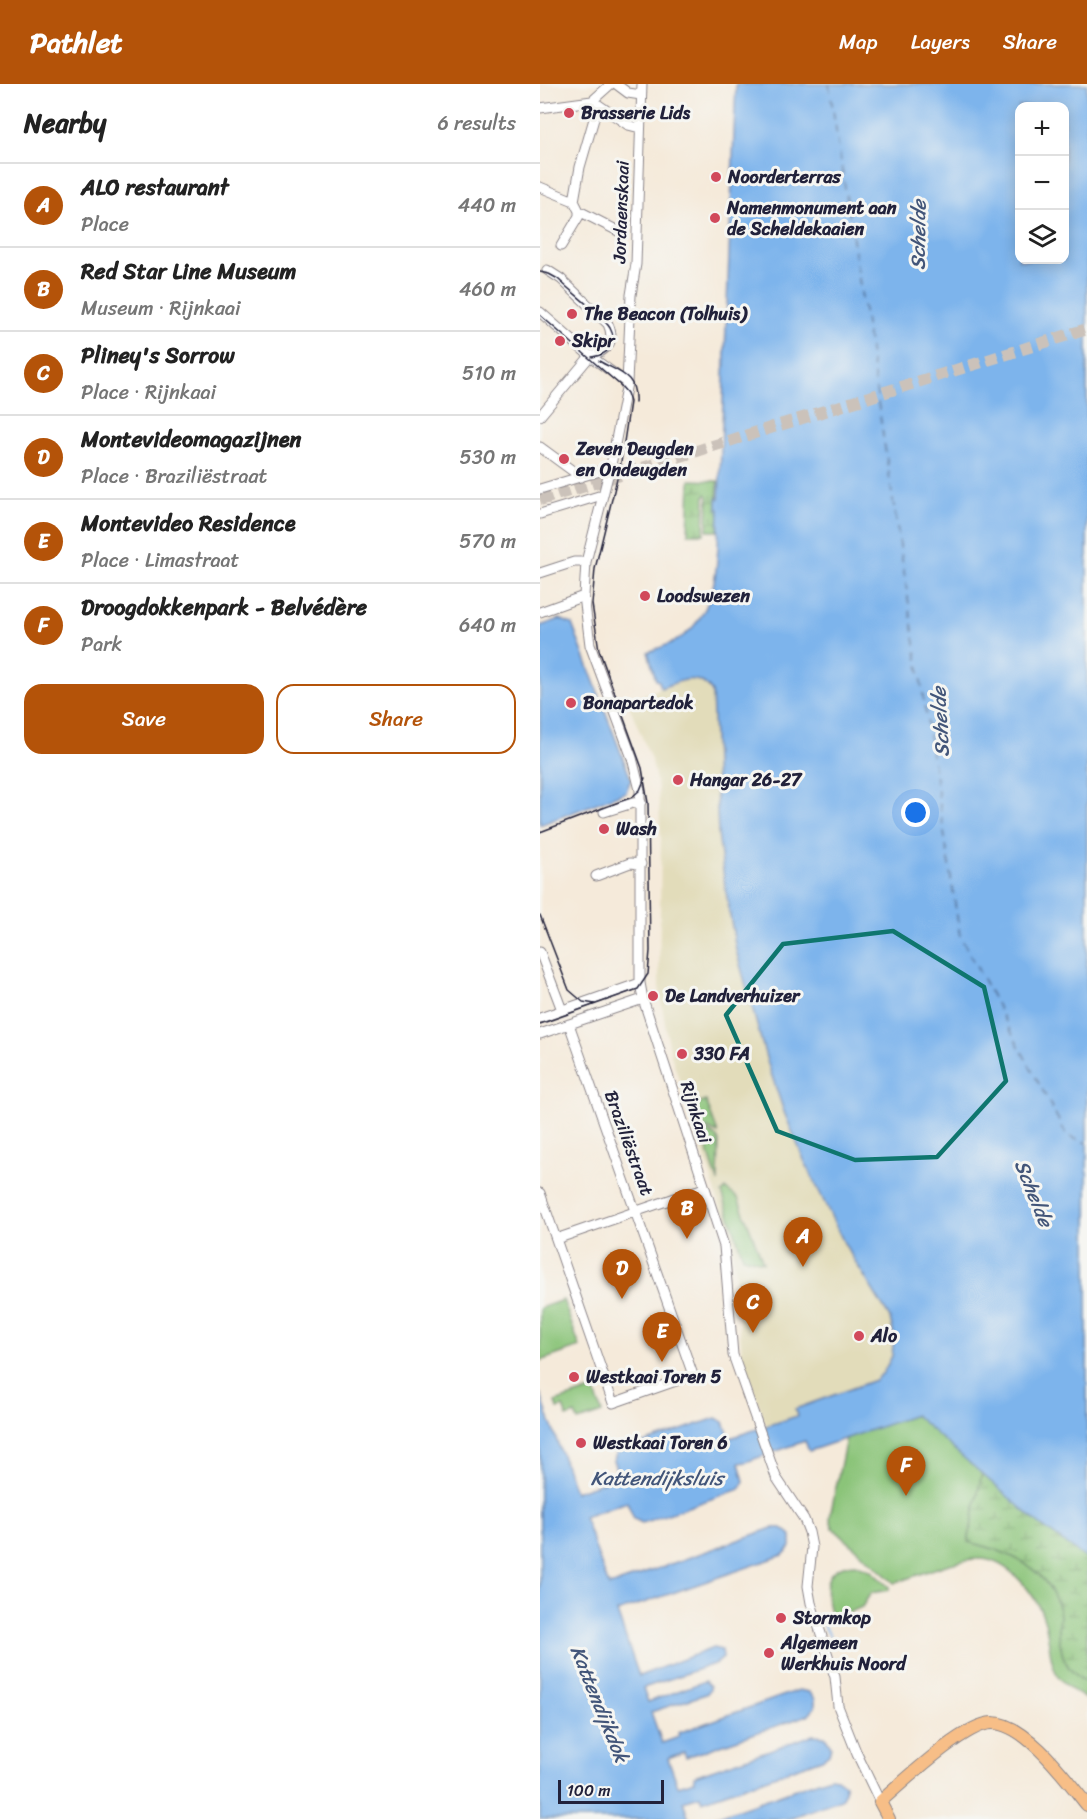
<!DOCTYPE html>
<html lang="en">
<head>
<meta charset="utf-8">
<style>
	:root { --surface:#fff; --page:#f6f6f6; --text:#222; --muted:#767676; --line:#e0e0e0; --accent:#b45309 }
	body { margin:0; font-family:Sriracha,sans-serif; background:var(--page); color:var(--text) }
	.controls { position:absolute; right:18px; top:18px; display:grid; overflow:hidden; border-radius:12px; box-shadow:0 3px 15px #0003 }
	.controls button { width:54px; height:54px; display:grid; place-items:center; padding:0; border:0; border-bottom:2px solid var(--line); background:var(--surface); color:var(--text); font:30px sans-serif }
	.scale { position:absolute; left:18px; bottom:15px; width:106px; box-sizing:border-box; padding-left:6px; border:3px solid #22223b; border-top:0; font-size:16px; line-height:21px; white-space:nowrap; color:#22223b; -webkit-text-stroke:4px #f6f6f2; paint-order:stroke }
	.you { position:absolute; left:376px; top:729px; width:21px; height:21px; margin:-15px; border:4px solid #fff; border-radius:50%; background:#1a73e8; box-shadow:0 0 0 9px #1a73e833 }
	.badge { display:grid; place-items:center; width:39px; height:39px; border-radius:50%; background:var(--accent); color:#fff; font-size:20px; font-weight:700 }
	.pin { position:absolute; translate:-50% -50px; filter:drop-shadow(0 2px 3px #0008) }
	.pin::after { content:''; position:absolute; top:32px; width:21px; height:18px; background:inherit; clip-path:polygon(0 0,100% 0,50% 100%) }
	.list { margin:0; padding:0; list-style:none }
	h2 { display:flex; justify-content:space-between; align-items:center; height:78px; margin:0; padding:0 24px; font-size:26px }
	h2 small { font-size:20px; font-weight:400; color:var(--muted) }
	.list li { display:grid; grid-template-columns:39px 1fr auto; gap:18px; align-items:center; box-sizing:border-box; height:84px; padding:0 24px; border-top:2px solid var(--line) }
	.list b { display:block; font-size:22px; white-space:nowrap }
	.list p { margin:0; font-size:20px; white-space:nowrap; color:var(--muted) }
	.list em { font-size:20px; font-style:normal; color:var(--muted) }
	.actions { display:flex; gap:12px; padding:18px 24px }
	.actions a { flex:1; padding:14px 0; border:2px solid var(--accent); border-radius:18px; text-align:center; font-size:21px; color:var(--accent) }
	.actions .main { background:var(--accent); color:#fff }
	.icon { flex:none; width:33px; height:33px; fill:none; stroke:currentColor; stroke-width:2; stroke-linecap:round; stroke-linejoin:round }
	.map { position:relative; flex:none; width:547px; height:1735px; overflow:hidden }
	header { display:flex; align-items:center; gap:36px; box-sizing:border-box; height:84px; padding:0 30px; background:var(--accent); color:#fff }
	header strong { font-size:28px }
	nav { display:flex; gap:33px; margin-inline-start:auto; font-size:21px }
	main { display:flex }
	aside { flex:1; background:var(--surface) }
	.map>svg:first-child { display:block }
</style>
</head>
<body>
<header>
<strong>Pathlet</strong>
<nav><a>Map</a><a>Layers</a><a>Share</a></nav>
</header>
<main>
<aside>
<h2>Nearby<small>6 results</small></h2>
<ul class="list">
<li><span class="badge">A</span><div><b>ALO restaurant</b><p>Place</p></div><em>440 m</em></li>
<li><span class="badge">B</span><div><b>Red Star Line Museum</b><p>Museum · Rijnkaai</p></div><em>460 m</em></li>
<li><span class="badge">C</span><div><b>Pliney's Sorrow</b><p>Place · Rijnkaai</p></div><em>510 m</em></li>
<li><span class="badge">D</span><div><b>Montevideomagazijnen</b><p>Place · Braziliëstraat</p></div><em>530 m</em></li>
<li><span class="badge">E</span><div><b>Montevideo Residence</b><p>Place · Limastraat</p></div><em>570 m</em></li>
<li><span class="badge">F</span><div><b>Droogdokkenpark - Belvédère</b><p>Park</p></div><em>640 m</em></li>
</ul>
<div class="actions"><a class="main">Save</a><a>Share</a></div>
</aside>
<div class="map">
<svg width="547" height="1735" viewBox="0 0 547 1735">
	<defs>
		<pattern id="wetland-marsh" width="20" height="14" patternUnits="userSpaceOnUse" patternTransform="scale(1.5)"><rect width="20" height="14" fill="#8bc479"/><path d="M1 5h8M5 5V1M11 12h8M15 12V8" fill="none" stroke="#719f64"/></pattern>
	</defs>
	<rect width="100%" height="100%" fill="#f6f6f2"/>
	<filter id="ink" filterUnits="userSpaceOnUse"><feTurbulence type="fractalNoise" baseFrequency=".0167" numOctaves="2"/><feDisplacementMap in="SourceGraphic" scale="12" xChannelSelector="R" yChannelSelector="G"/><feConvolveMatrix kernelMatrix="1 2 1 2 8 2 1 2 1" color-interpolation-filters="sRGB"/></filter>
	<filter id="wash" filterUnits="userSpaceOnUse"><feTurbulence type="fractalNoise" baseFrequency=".008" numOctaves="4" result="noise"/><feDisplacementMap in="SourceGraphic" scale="24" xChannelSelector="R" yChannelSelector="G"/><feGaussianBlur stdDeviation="1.35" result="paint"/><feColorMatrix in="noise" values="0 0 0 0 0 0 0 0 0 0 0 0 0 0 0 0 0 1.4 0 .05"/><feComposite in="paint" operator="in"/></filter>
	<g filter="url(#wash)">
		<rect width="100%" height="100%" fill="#f5eada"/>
		<path fill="#e2dcba" d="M150,595l15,4 8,14 1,66 22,187 41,143 48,112 65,113 4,17 -2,21 -9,17 -8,7 -80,29 2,6 -28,10h-3l-24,-69 -9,-112 -62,-189 -6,-31 -6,-38 2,-147 -3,-51 -6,-26 -25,-62z"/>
		<path fill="#8bc479" stroke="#56735a" stroke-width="1.5" d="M166,1017l12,32 -19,-9 -6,-18z
			M160,1043l17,10 2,4 -1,41z
			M186,1105l12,9 25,64 -20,-5 -21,-64z
			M23,1216l17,47 -40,14v-53z
			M54,1305l8,24 -24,8 -3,-7 -8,3 -4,-10 -6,2 -2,-7z
			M375,1331l67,58 -14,69c41,9 84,27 92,73 0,5 -1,9 -1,14 1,26 6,41 28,54v16c-14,-7 -27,-16 -33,-31 -5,-15 -5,-31 -9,-46 -7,-26 -37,-64 -67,-63 -23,0 -61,17 -84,24l-61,-55 -3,-9 1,-8 15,-73z
			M315,1480l15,6 19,17v3l-18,3 -9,14 -30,13c-8,-26 -13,-54 23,-56z"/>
		<path fill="url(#wetland-marsh)" stroke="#56735a" stroke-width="1.5" d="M150,396l28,1 -1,27 2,1 -1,22h-11l1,-35 -2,-2 -1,2 -1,38h-16z
			M442,1389l57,51 48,35v124c-22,-13 -27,-28 -28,-54 0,-5 1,-9 1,-14 -8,-46 -51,-64 -92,-73z"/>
		<path fill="#7db4ec" stroke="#506b94" stroke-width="1.5" fill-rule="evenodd" d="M196,0h351v1475l-48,-35 -124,-109 -106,36 -4,-10 -59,21 -7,1 5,18 -4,8 -98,34 -8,-4 -7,-17 -43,15 25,69 163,-58h10l9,7v12l-8,8 -166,57 22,64 74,-28 9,2 1,8 -6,5 -74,25 5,14 57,-21 5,5v4l-4,4 -55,18 11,31 17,-6 -1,-4 121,-43 10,2 6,7v8l-7,8 -122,42 -2,-5 -16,6 10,28 17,-5 -1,-5 119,-41 12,1 6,10 -2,8 -7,5 -120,42 -2,-5 -17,5 6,18h-149v-426l35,99 44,-15 -6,-17 4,-8 99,-34 8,4 6,16 67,-22 -2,-7 80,-29 8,-7 9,-17 2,-21 -4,-17 -45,-73 -41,-85 -20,-48 -17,-51 -31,-111 -11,-64 -7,-53 -6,-141c-13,-21 -33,-11 -51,-4l-2,-7 -3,-1 -8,-28c11,-4 24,-8 34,-15 39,-29 36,-85 37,-128h-2v-11l2,1zM479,22h45v154h-45z
			M20,535l12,5 59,155 -5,13 -86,33v-199z
			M290,1693l7,1 8,6v8l-4,7 -53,20h-78z"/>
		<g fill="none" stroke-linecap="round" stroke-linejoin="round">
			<path stroke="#7db4ec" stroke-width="2" d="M283,1539l11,21"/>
			<path stroke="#425579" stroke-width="1.5" stroke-dasharray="8 6" stroke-linecap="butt" d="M289,0l131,852 107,200 20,7"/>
		</g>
	</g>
	<g filter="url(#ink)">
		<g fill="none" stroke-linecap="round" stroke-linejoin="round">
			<path stroke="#cbc2ba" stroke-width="12" stroke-dasharray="12 6" stroke-linecap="butt" d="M0,416l547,-171"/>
			<g stroke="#8c868a" stroke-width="11">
				<path id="minor" d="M76,0l12,9 13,2
					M102,0l-6,180 -5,31 -4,88 -15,77 -26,102 -2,34 6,49 42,113 8,32v193l3,16 81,247 9,109 43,122 28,42 5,13 3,15 -4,39 3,17 24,74 3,29 19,48 23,48
					M52,17l19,-17
					M53,17l35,24 12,3
					M0,24l52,-7
					M0,103l34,14
					M34,117l6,-34 18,-62
					M39,127l41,21
					M21,162l18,-30v-5l-5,-10
					M7,186l14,9 47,45c8,18 -1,27 -18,32
					M0,228l50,44 37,27
					M0,332l50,-60
					M0,363l41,30
					M0,405l70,-21 17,3
					M0,430l62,-19
					M0,489l34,-11h12
					M0,528l44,-16
					M64,728l29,-9 8,-1
					M56,792l34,-13 11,1
					M0,868l22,58
					M0,934l100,-35
					M0,950l103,-35
					M0,1109l73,210 80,-28 -124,-351
					M16,1155l148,-51"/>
			</g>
			<g stroke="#8c868a" stroke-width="14">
				<path id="major" d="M349,1735l-9,-17c22,-19 85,-79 112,-79 34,0 75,57 95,82"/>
			</g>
			<use href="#minor" stroke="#fff" stroke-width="9"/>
			<use href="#major" stroke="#f7be87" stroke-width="12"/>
			<path stroke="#22223b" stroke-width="1.5" d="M0,188l9,2 9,5c12,12 44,36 52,49 9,16 -3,27 -18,29
				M0,231l81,71 6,7 3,9 -9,60 -26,107 -3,35 7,46 43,118 6,35 2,148 -2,23 -10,15 -98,35
				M59,277c20,12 38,13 36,42
				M0,748l92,-35 8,-7 5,-12
				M0,831l29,75 14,12 12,2"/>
		</g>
	</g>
	<path fill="none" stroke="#0f766e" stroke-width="4.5" stroke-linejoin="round" d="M353,847l91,56 22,94 -69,76 -82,3 -78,-29 -51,-116 57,-71z"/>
	<g fill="#d1495b" stroke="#f6f6f2" stroke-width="2">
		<circle cx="29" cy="29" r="6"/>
		<circle cx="176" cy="93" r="6"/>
		<circle cx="175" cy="134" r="6"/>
		<circle cx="32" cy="230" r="6"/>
		<circle cx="20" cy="257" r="6"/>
		<circle cx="24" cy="375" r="6"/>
		<circle cx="105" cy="512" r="6"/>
		<circle cx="31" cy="619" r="6"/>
		<circle cx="138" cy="696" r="6"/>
		<circle cx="64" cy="745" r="6"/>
		<circle cx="113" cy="912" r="6"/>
		<circle cx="142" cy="970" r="6"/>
		<circle cx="319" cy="1252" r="6"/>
		<circle cx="34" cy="1293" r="6"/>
		<circle cx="41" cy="1359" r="6"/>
		<circle cx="241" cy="1534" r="6"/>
		<circle cx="229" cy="1569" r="6"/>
	</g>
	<g text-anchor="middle" stroke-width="6" stroke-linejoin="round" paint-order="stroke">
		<g font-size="18" font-weight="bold" fill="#22223b" stroke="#f6f6f2" text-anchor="start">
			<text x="41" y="35">Brasserie Lids</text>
			<text x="188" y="99">Noorderterras</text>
			<text x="187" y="130">Namenmonument aan<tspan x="187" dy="21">de Scheldekaaien</tspan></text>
			<text x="44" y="236">The Beacon (Tolhuis)</text>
			<text x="32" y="263">Skipr</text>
			<text x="36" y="371">Zeven Deugden<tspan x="36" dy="21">en Ondeugden</tspan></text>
			<text x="117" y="518">Loodswezen</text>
			<text x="43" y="625">Bonapartedok</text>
			<text x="150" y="702">Hangar 26-27</text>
			<text x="76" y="751">Wash</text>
			<text x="125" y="918">De Landverhuizer</text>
			<text x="154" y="976">330 FA</text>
			<text x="331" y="1258">Alo</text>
			<text x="46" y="1299">Westkaai Toren 5</text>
			<text x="53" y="1365">Westkaai Toren 6</text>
			<text x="253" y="1540">Stormkop</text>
			<text x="241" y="1565">Algemeen<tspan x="241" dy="21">Werkhuis Noord</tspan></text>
		</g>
		<g font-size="18" fill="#22223b" stroke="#f6f6f2">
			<text transform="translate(81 128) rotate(-88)" y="6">Jordaenskaai</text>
			<text transform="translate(156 1028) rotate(72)" y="6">Rijnkaai</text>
			<text transform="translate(89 1059) rotate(70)" y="6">Braziliëstraat</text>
		</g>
		<g font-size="20" font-style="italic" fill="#425579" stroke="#f6f6f2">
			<text transform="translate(378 151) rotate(-89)" y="7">Schelde</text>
			<text transform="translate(400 638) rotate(-93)" y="7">Schelde</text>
			<text transform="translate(494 1109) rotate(68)" y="7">Schelde</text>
			<text x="117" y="1401">Kattendijksluis</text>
			<text transform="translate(60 1620) rotate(68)" y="7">Kattendijkdok</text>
		</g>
	</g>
</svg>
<div class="controls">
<button>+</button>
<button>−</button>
<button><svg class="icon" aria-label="layers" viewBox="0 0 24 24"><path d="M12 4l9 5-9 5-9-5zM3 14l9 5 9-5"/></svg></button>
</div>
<div class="scale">100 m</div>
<div class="you"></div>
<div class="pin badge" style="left:263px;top:1183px">A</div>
<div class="pin badge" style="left:147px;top:1155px">B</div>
<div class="pin badge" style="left:213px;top:1249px">C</div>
<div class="pin badge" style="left:82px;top:1215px">D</div>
<div class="pin badge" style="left:122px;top:1278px">E</div>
<div class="pin badge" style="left:366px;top:1412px">F</div>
</div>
</main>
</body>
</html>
